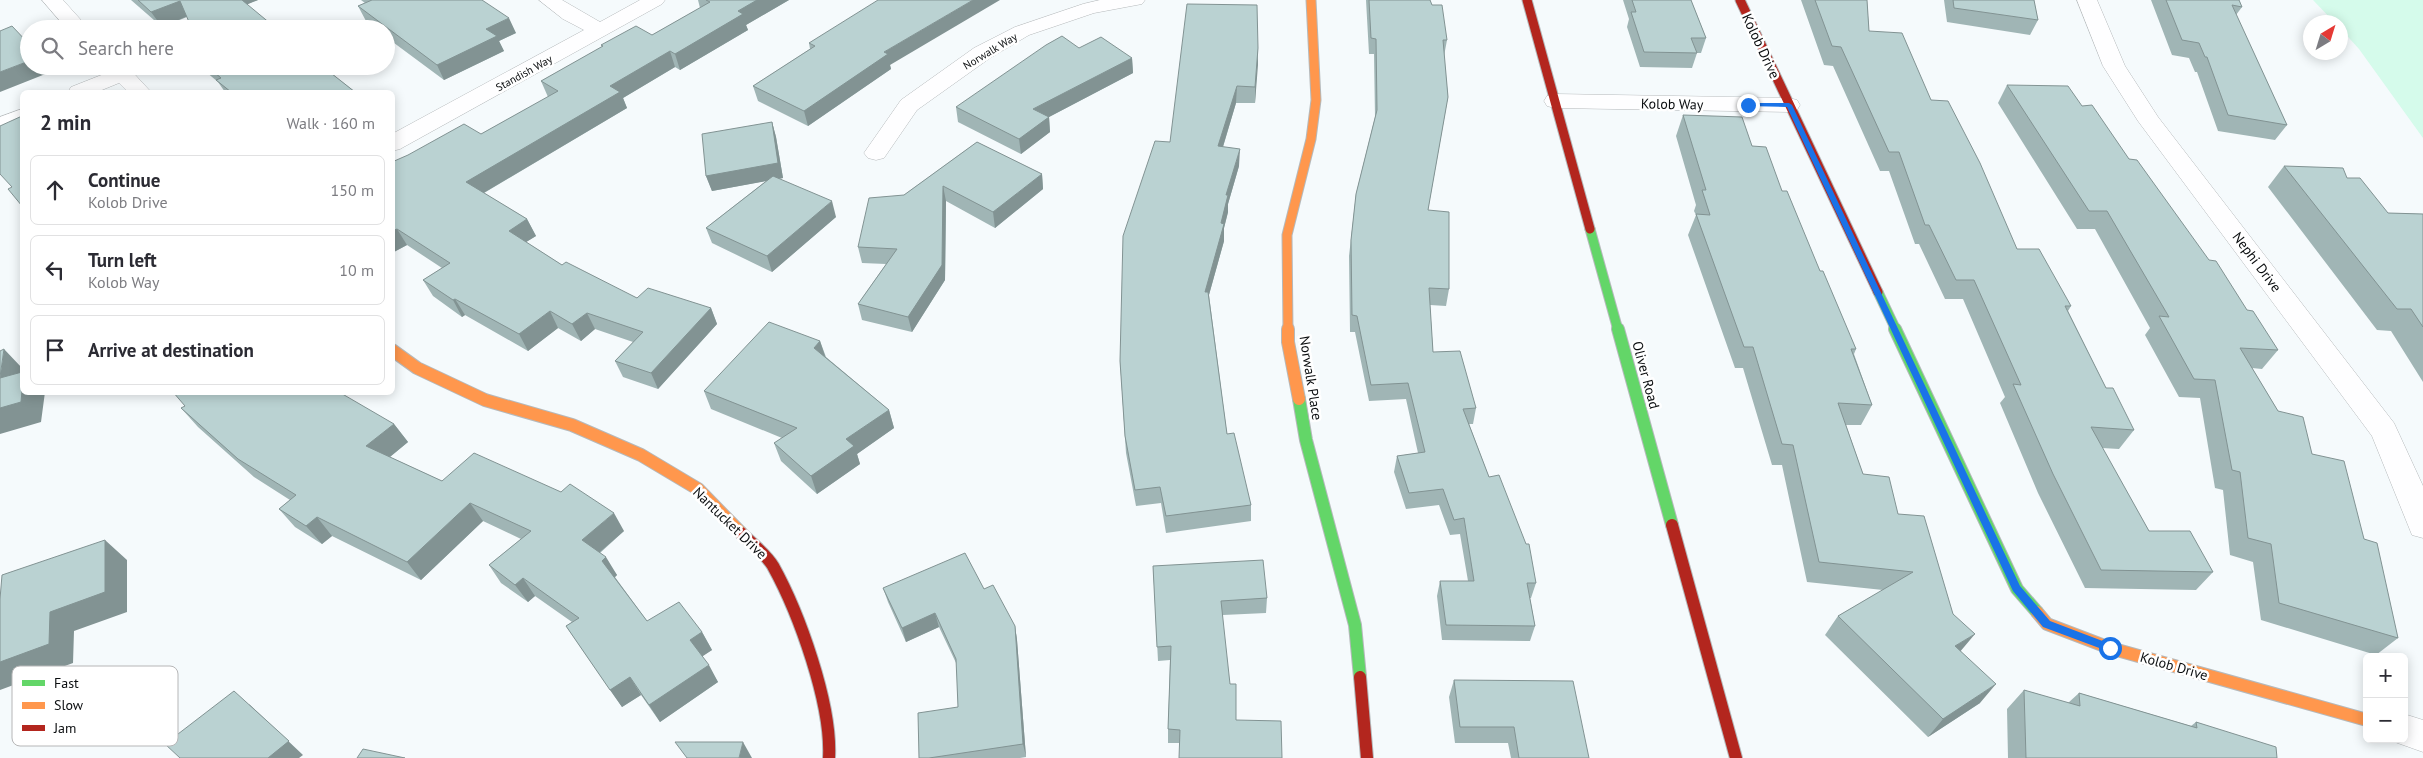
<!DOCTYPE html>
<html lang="en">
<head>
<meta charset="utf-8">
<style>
	:root { --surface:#fff; --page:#f7f7f7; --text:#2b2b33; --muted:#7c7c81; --line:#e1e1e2 }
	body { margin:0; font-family:"PT Sans",sans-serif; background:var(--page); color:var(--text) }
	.controls { position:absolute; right:15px; bottom:15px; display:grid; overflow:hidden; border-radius:8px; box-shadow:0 2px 12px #0003 }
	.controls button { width:45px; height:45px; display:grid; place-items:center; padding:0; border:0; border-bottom:1px solid var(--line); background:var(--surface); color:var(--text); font:25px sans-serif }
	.compass { position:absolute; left:2303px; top:15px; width:45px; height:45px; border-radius:50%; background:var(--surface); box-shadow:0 2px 12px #0003; rotate:38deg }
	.stop { position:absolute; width:15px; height:15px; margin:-11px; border:4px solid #1a73e8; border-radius:50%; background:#fff }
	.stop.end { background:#1a73e8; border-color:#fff; box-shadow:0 1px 5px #0008 }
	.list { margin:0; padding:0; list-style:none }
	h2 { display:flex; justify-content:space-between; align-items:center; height:65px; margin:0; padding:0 20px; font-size:21px }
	h2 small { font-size:16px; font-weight:400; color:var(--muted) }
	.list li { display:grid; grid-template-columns:32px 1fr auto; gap:15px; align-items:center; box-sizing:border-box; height:70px; margin:0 10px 10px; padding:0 10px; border:1px solid var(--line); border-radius:8px }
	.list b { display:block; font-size:19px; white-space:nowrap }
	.list p { margin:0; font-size:16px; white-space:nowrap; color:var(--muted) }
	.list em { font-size:16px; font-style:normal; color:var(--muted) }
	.icon { flex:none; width:28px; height:28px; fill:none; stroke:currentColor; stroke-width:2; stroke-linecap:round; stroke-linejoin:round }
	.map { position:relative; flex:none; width:2423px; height:758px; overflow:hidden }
	.search { position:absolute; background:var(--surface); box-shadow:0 2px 12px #0003; left:20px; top:20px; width:375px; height:55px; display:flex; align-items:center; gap:12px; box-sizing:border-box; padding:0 18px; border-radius:28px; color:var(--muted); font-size:19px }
	.panel { position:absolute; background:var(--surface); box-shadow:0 2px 12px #0003; left:20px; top:90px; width:375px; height:305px; border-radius:8px }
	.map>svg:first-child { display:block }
</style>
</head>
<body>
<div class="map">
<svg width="2423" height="758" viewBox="0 0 2423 758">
	<rect width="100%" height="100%" fill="#f5fafc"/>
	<path fill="#d5fbeb" d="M2313,0h110v138l-64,-89 -18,-20 -1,-7h-6z"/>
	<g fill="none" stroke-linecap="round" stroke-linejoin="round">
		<g stroke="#b5b9bb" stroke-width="1">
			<path id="street" d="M42,0h21l26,29h-22z
				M539,0h23l38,22 40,-22h25l-3,4 -262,145 -8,2v-17l192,-104 -21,-11z
				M1100,0h45l-3,4 -48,9 -65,22 -39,23 -73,52 -33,48 -8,2 -8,-2 -4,-5 37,-53 73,-52 41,-21 68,-23z
				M2077,0h20l28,66 33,51 236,306 29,63v52l-11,-3 -40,-99 -234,-315 -35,-55z
				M104,66h23l24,26h-23l-9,-9 -22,9h-29l3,-5 38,-15z
				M1555,94l234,4 8,2 3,5 -3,5 -8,2 -234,-4 -8,-2 -3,-5 3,-5z
				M22,109v15l-22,8v-15z
				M2404,714l19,6v32l-31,-11 -1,-2h13z"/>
		</g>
		<g stroke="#b5b9bb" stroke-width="11">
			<path id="fast-far1" d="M1590,229l28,101
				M1878,292l18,38"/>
		</g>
		<g stroke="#b5b9bb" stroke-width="14">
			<path id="fast" d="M1618,329l54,196
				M1895,329l122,260 20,23
				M1299,399l7,41 49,185 5,52"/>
		</g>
		<g stroke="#b5b9bb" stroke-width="11">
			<path id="slow-far1" d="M1288,330l-1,-95 24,-96 5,-39 -5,-100"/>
		</g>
		<g stroke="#b5b9bb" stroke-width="14">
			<path id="slow" d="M1288,329v13l11,57
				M392,350l25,18 68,32 87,25 69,30 57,34 43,44
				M2037,612l10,12 63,24 257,72"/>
		</g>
		<g stroke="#b5b9bb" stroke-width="11">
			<path id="jam-far1" d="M1527,0l63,229
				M1740,0l138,292"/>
		</g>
		<g stroke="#b5b9bb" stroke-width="14">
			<path id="jam" d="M1672,525l64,233
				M741,533c10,10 25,21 32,33 26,47 59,138 56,192
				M1360,677l7,81"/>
		</g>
		<use href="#street" fill="#fefeff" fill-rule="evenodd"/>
		<use href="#fast-far1" stroke="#63d668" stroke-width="9"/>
		<use href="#fast" stroke="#63d668" stroke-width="12"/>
		<use href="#slow-far1" stroke="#ff974d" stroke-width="9"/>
		<use href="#slow" stroke="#ff974d" stroke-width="12"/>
		<use href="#jam-far1" stroke="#b3261e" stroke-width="9"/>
		<use href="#jam" stroke="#b3261e" stroke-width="12"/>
	</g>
	<path fill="#a0b5b5" d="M131,0h127l-11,4 -60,13 -25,10z
		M361,0h121l34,33 -17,8 5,10 -60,29 -58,-43v-8h-10l-10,-8 -8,-15 7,-3z
		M698,0h91l-43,25 2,5 -68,40 -5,-3 -52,31 4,10 -143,85 43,26 9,17 -10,6 36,23 75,33 74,10 6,16 -59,65 -35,-12 -8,-16 18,-19 -38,-13 -14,12 -23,-13 -30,23 -63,-36 -3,2 -29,-21 -10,-16 19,-12 -35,-23 -15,8v-91l89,-28 67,-37 -7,-16 61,-34 -1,-2 51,-10 48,-27z
		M1366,0h64l2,5 15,35 -3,16 4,41 -20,113 21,79 -3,17 -16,-1 3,47 43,56 -3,16h-4l20,53 47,106 -5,15h-1l5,28 -5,15 -88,-1 -5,-44 3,-15h28l-8,-47 -10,1 -11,-30 -33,4 -12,-37 3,-16 21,-3 -12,-54 -37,2 -14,-69h-5l-1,-76 7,-62 19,-77 -1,-63h-5z
		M1623,0h68l15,38 -5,15h-4l-5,15 -52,-1 -13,-40 2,-8z
		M1801,0h66l2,31 62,69 86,149 54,57 -3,5 38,77 28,42 -15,19 -17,-1 47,83 64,41 -17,18 -111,-2 -47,-95 -38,-90 5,-6 -42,-98h-18l-26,-55h-4l-26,-73h-9l-47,-105 -9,-1z
		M1944,0h90l4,20 -8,15 -83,-13z
		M2151,0h88l3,7 -6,8 51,110 -12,15 -57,-9 -21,-59h-2l-6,-14 -17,-3z
		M809,43l81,22 1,4 -83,57 -50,-25 -5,-15 57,-37z
		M1079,48l53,10 1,15 -84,44 1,15 -29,22 -63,-32 -2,-15z
		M1258,48l-3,55h-19l-13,44 16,19 -11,38v8l-4,16v13l-15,54 18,139 24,71v16l-85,12 -5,-30 -25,3 -10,-53 -6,-92 50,-219z
		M199,66h123l33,26h-130l-7,-10z
		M2007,85l75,21 47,53 149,191 -16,19 -10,-1 26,43 34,43 52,85 34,99 -22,17 -115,-35 -8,-58 -23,-7 -7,-65 -8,-2 -15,-90 -21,-1 -34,-62 5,-7 -55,-99h-18l-79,-126z
		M1683,115l69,31 30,45 74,158 -2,5 18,51 -11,20h-15l17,49 35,40 63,137 19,52 -52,34 -103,-102 13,-19 45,-26 -76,-8 -25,-117h-10l-29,-97h-8l-47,-133 8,-20 -2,-4 2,-6 -20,-69z
		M772,122l4,15 7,41 -4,1 57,38 -64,55 -60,-29 -6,-15 60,-47 -54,10 -6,-15z
		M977,142l65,32 1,15 -48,39 -49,-27 -1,79 -33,52 -50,-12 -4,-16 28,-40 -24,-1 -4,-16 46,-52z
		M2284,166l63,12 41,35 35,1v168l-32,-51 -14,-1 -109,-143z
		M820,341l6,16 63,53 5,18 -37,26 3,10 -43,30 -36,-33 -7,-18 8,-5 -71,-29 -7,-18z
		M185,406l209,18 14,18 -18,15 52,24 182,50 -24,22 17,22 -2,2 32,44 55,11 10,18 -10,6 16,26 -58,40 -19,-27 -19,12 -56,-81 6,-4 -37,-26 -7,6 -27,-19 -12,-18 32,-26 -38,-18 -62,59 -89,-44 -10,8 -27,-17 -16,-18 11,-9 -36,-23 -56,-50 -17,-19z
		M1153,566l114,32 -1,15 -43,2 -43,128h-12v-14l2,-69 -12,1z
		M883,588l101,1 31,37 2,14 9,117 -6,1h-101l39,-51 -1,-42 -18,-38 -33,15 -18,-40z
		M1454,680l135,78h-78l-3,-15h-53l-6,-46z
		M2024,690l44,13 11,-10 112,33 5,-4 81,36h-269l-1,-49z"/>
	<path fill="#829393" d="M237,0h21l-17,7z
		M757,0h32l-43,25 2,5 -68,40 -5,-16 63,-43z
		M973,0h27l-110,65 1,4 -83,57 -4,-15 80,-59z
		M180,1l10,14 -28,12 -11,-15z
		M509,18l7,15 -17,8 5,10 -60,29 -7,-15 49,-36z
		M1258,48v17l-3,38v-16z
		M670,51l5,16 -52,31 4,10 -152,90 -9,-16 144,-96z
		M1132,58l1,15 -84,44 1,15 -29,22 -2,-15 14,-30z
		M29,61v5h20l4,5 -53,21v-20z
		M1237,86l-1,17 -18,60v-17z
		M772,122l4,15 7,41 -71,13 -6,-15z
		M1240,149l-1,17 -11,38v8l-4,16v13l-19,68v-17l16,-69 5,-28z
		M1042,174l1,15 -48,39 -2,-16z
		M943,186l3,15 -1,79 -33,52 -4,-15z
		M832,201l4,16 -64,55 -5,-16z
		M527,219l9,17 -18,11 -9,-16z
		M397,229l10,16 -15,8v-22z
		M455,299l10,16 -3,2 -9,-17z
		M711,308l6,16 -59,65 -7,-16z
		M550,311l8,17 -30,23 -9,-17z
		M587,313l8,16 -14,12 -9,-17z
		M820,341l6,18 -12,-11z
		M4,349l18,19v14l-22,-4z
		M22,392h23l-4,30 -41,12v-26z
		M889,410l5,18 -37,26 3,10 -43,30 -6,-18 35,-37z
		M394,424l14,18 -28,23 -14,-19z
		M470,503l13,18 -62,59 -14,-18z
		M614,513l10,18 -31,27 -11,-18z
		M317,517l15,19 -10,8 -16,-18z
		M105,540l22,20v52l-53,19 -1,32 -73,27v-28l50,-50z
		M606,557l11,18 -4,4 -11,-18z
		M523,578l12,18 -7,6 -13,-17z
		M935,613l4,14 -33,15 -4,-14z
		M1015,626l2,14 9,117 -3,-13z
		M702,632l10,18 -12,8 -10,-18z
		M1975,634l-16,19 -4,-7z
		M709,665l9,17 -58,40 -11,-17z
		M630,677l11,18 -19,12 -12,-17z
		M1996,684l-16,19 -52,34 15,-18z
		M249,704l54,51 -4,3h-31z
		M743,742l9,16h-13z"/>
	<path fill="#bad2d2" stroke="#829393" d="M138,0h104l35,29h-85l-12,-28 -29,11z
		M372,0h110l27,18 -23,11 11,7 -60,29 -79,-59z
		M706,0h51l-19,11 5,3 -68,40 -5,-3 -60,35 10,6 -154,90 61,37 -18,12 53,34 4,-3 71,36 11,-10 63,20 -60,65 -36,-12 28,-29 -56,-19 -15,11 -22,-13 -31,23 -64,-35 -2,1 -30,-20 27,-17 -53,-34 -5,2v-69l16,-7 56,-31 17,10 77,-43 -17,-10 62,-35 -2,-1 35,-19 16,9 58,-33z
		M878,0h95l-89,52 4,2 -84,57 -51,-25 62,-40 -6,-3z
		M1369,0h61l2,5h10l5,35h-4l5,57 -20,113 21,2v77l-20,-1 4,64 27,-1 16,57 -13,1 26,68 10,-2 27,69h3l7,39h-9l8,43 -89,-1 -6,-44h34l-10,-63 -10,2 -11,-31 -34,4 -12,-37 28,-4 -17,-69 -37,2 -14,-69 -5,-1 -1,-75 5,-46 21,-84 -1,-71 -5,-1z
		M1632,0h59l15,38h-15l6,15 -53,-1 -13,-40h5z
		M1815,0h52l2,31 33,2 29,67 17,1 32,62 37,86h22l32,57h-6l41,82h7l21,42 -43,-3 58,104h41l23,41 -112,-2 -48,-96 -40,-90 8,1 -47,-105h-18l-27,-55h-4l-26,-73h-10l-48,-105 -9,-1z
		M1953,0h81l4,20 -84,-12z
		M2166,0h73l3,7 -10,-2 55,120 -59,-10 -21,-58h-2l-6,-14 -17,-3z
		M1187,4l70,1 1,43 -3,39 -18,-1 -19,60 22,3 -14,46h2l-7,28 3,1 -19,68h3l19,142 7,-1 17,72 -85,11 -6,-29 -25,3 -10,-54 -5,-75 3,-125 32,-95 15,1z
		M12,26l17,18v17l-29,11v-41z
		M1062,36l17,12 22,-11 31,21 -99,51 16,8 -30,22 -63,-32 90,-62z
		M207,66h115l33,26h-124l-15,-12 5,-2z
		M2007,85l61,1 14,20 10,-1 37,54 8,1 72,100 7,1 31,49 6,1 25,39 -38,-2 38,63 25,6 9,37 32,7 20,78 13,4 21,95 -119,-35 -8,-59 -23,-6 -8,-66 -8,-2 -17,-90 -21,-1 -35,-63 10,1 -62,-106h-18z
		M1683,115l59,2 10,29 14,1 16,44h5l33,80h3l33,78h-5l21,56 -34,-2 25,71 26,3 9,37 26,2 29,98 22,20 -20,12 41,38 -53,35 -105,-103 75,-44 -94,-10 -26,-117 -11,-1 -29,-97h-9l-48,-133 14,1 -8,-25h4z
		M22,116v90l-14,-17 4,-2 -12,-13v-48z
		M772,122l6,41 -72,13 -4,-42z
		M977,142l65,32 -49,38 -50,-26 -1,79 -34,52 -50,-13 39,-55 -39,-2 11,-49 35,-3z
		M2284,166l59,2 4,10h13l28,35 35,1v113l-12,-18h-14z
		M773,176l59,25 -65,55 -61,-28z
		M769,322l51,19 -6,7 75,62 -43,29 8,7 -43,30 -37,-33 23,-15 -93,-37z
		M4,349l-4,28v-26z
		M22,372v19l-1,11 -21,6v-30z
		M173,392h166l55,32 -28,22 76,35 32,-28 87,39 9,-8 44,29 -32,27 24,17 -4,4 45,60 32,-19 23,30 -12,8 19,25 -60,40 -19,-28 -20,13 -44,-64 13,-8 -56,-40 -8,7 -26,-20 42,-34 -61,-28 -63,59 -90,-45 -11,9 -27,-17 17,-14 -58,-36 -57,-51 4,-2z
		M105,540v52l-55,20 -1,32 -49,18v-63l2,-24z
		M965,553l19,36 9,-4 22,41 8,118 -94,14h-10l-1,-45 40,-6 -2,-48 -21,-46 -33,15 -19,-40z
		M1263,560l4,38 -46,3 9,83h6v36l45,1 1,37h-103l1,-28 -12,-1 3,-83 -14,1 -4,-81z
		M1454,680l119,1 16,77h-70l-5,-31h-54z
		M2024,690l56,16 -1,-13 118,35 -1,-6 80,25 1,11h-251z
		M234,691l55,50 -21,17h-88l-15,-14z
		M675,742h68l-4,16h-52z
		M363,749l42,9h-48z"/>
	<path fill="#1a73e8" d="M1748,103h41l3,2 228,481 30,35 63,24v6l-3,1 -67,-25 -30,-36 -226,-484 -41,-1z"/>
	<g text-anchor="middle" stroke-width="5" stroke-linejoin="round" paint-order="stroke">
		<g font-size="11" fill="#0a0d0f" stroke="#fff">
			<text transform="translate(990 51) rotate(-31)" y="4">Norwalk Way</text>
			<text transform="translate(524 73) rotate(-29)" y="4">Standish Way</text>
		</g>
		<g font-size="14" fill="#0a0d0f" stroke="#fff">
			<text transform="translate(1761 46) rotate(65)" y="5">Kolob Drive</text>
			<text transform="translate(1672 104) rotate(1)" y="5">Kolob Way</text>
			<text transform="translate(2257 262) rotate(53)" y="5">Nephi Drive</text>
			<text transform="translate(1646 375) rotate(75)" y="5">Oliver Road</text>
			<text transform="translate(1311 378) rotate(81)" y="5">Norwalk Place</text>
			<text transform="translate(730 523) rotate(44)" y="5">Nantucket Drive</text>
			<text transform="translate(2174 666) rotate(16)" y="5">Kolob Drive</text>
		</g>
	</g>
	<rect x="12" y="666" width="166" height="80" rx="8" fill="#fff" stroke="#b6b6b7" stroke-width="1"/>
	<rect x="22" y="680" width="23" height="6" fill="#63d668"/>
	<rect x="22" y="702" width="23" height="7" fill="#ff974d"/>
	<rect x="22" y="725" width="23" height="6" fill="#b3261e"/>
	<g font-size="14" fill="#0a0d0f">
		<text x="54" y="688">Fast</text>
		<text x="54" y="710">Slow</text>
		<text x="54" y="733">Jam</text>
	</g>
</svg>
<div class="controls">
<button>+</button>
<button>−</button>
</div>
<svg class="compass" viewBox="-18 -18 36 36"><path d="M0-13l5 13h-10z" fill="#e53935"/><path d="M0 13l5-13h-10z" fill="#7c7c81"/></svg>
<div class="stop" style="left:2110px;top:648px"></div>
<div class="stop end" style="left:1748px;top:105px"></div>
<div class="search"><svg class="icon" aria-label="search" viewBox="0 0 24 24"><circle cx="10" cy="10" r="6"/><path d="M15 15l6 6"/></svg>Search here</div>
<section class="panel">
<h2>2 min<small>Walk · 160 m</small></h2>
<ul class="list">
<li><svg class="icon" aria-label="ahead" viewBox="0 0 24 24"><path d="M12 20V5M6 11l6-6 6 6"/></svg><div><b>Continue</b><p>Kolob Drive</p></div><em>150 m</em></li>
<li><svg class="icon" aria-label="left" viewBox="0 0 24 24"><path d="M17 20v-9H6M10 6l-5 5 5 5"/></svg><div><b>Turn left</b><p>Kolob Way</p></div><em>10 m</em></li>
<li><svg class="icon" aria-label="arrive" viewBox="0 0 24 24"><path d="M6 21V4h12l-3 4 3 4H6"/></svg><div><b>Arrive at destination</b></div></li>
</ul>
</section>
</div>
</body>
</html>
